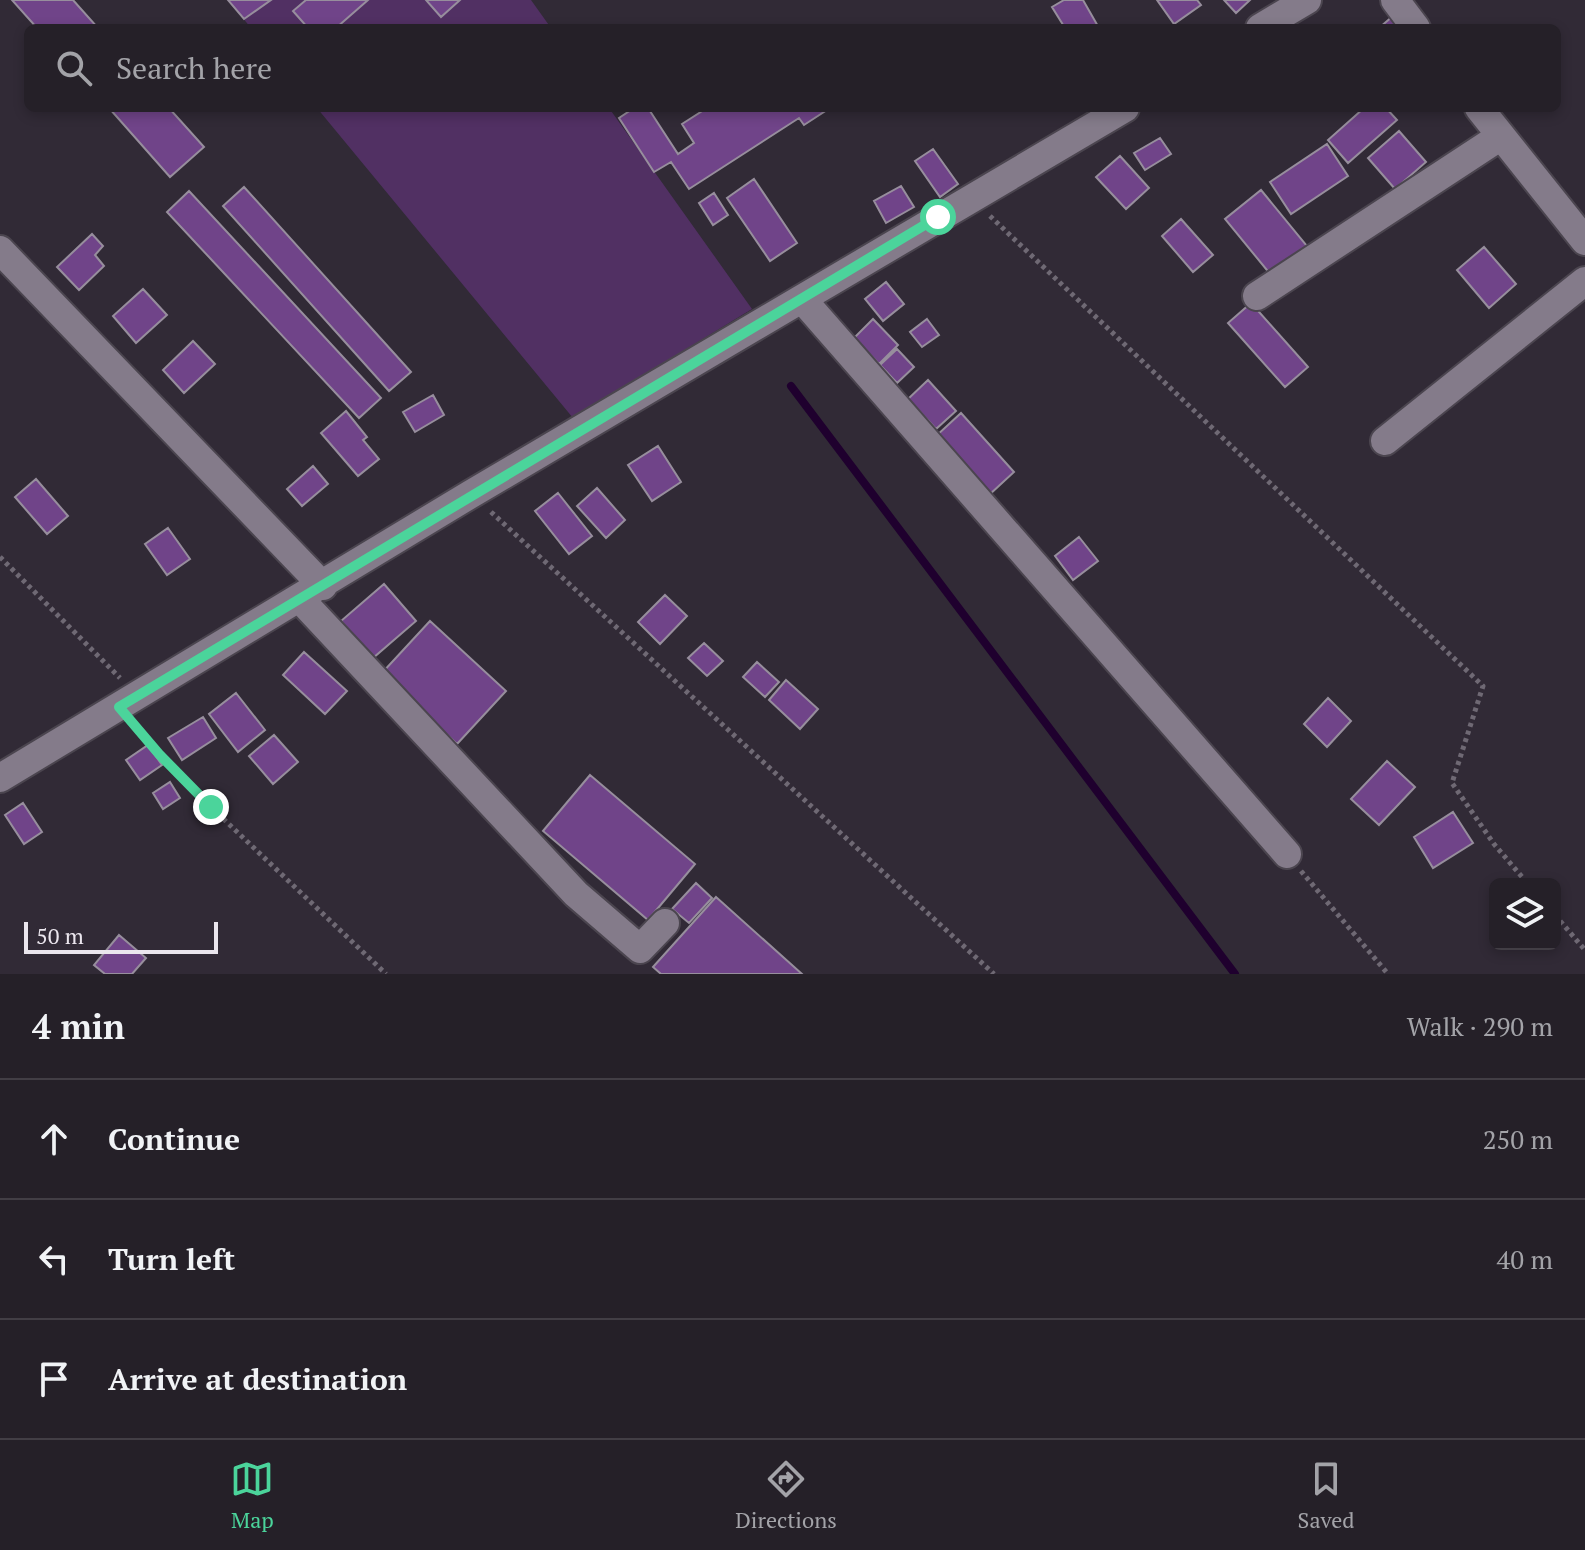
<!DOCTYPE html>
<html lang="en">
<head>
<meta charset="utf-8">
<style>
	:root { --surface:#252028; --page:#2d2830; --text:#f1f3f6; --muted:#a3a3a8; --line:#423e45; --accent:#4bd49b }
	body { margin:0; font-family:"PT Serif",serif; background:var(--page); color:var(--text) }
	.controls { position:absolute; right:24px; bottom:24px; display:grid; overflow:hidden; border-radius:12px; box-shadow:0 4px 12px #0003 }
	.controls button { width:72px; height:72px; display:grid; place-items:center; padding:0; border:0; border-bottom:2px solid var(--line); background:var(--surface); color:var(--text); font:40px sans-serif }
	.scale { position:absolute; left:24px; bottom:20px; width:194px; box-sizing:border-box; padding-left:8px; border:4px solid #ebe6ee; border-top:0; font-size:22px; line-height:28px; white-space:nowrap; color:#ebe6ee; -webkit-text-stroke:6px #312a36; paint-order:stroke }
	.stop { position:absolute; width:24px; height:24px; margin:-18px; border:6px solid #4bd49b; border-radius:50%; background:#fff }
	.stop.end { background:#4bd49b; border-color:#fff; box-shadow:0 2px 8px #0008 }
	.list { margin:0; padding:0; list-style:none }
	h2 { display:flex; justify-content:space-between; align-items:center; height:104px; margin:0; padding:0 32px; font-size:34px }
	h2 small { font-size:26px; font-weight:400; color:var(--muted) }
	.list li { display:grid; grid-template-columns:52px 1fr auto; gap:24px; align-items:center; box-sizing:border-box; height:120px; padding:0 32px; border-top:2px solid var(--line) }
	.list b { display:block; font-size:30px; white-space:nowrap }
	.list em { font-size:26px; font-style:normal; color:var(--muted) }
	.icon { flex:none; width:44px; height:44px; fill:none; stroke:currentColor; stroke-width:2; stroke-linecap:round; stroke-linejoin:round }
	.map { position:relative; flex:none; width:1585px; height:974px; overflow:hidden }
	.search { position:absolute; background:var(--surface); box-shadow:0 4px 12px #0003; left:24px; right:24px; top:24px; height:88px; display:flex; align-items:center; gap:20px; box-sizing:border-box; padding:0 28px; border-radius:12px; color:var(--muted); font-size:30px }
	.sheet { height:464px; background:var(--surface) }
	nav { display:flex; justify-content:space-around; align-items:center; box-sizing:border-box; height:112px; border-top:2px solid var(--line); background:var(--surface); font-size:22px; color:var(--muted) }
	nav a { display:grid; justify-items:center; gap:4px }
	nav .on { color:var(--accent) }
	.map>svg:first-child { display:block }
</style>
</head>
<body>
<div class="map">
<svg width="1585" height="974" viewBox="0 0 1585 974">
	<rect width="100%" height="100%" fill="#312a36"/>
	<path fill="#513063" d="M228,0h303l20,28h-300z
		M317,108h292l143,201 -179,109z"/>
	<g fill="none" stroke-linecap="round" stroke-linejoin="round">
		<path stroke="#1f002e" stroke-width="8" d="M791,386l444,588"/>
	</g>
	<path fill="#704489" stroke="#978e9d" stroke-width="2" d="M12,0h61l25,28h-61z
		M228,0h43l-27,19z
		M306,0h62l-32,28h-28l-15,-17z
		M426,0h34l-19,17z
		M1064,0h19l16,28h-34l-13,-21z
		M1157,0h40l4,5 -27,19z
		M1224,0h26l-14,13z
		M1393,16l10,12h-24z
		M109,108h60l35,39 -34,30z
		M634,108h14l30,46 16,-11 -12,-19 25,-16h123l-26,17 -5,-7 -110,71 -18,-27 -17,10 -35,-54z
		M1364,108h22l11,12 -49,43 -20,-23z
		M1399,131l27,31 -31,27 -27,-31z
		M1160,138l11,16 -26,16 -11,-17z
		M1327,144l21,32 -57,38 -21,-32z
		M933,149l25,35 -18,13 -25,-36z
		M1120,156l29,32 -23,21 -30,-32z
		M754,179l43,64 -27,18 -43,-63z
		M901,186l13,21 -28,16 -12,-22z
		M244,187l167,185 -22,19 -166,-185z
		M1261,190l46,56 -36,29 -46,-56z
		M189,191l192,207 -22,20 -192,-206z
		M714,193l14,22 -15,10 -14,-22z
		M1181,219l32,36 -20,17 -31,-36z
		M92,234l11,12 -8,9 9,11 -25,24 -22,-23z
		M1484,247l32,37 -27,24 -32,-38z
		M886,282l18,22 -21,17 -18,-22z
		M143,289l24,26 -31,28 -23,-27z
		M1251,303l57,64 -23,20 -57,-64z
		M873,319l25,26 -19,19 -25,-26z
		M927,319l12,16 -17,12 -12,-15z
		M193,341l22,23 -31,29 -21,-23z
		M897,349l17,18 -17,16 -17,-18z
		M928,380l28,31 -20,18 -28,-30z
		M433,395l11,20 -29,17 -12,-20z
		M346,411l21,26 -4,3 16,19 -21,17 -37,-43z
		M961,413l53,59 -25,23 -54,-58z
		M658,446l23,36 -29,19 -24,-36z
		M313,466l15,18 -26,22 -15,-17z
		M36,479l32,37 -21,18 -32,-37z
		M597,488l28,32 -19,18 -29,-32z
		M558,493l34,43 -23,18 -34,-43z
		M168,528l22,31 -23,16 -22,-31z
		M1079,537l19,24 -25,19 -18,-24z
		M384,584l32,37 -43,37 -32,-37z
		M665,595l22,21 -27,28 -22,-22z
		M430,621l76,70 -49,53 -76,-70z
		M704,643l19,18 -16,15 -19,-18z
		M304,652l43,39 -22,23 -42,-39z
		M757,662l22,20 -14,15 -22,-20z
		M786,680l32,29 -18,20 -31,-29z
		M236,693l29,37 -27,22 -29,-38z
		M1328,698l23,23 -24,26 -23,-23z
		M203,717l13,21 -34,22 -14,-22z
		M274,735l24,27 -25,22 -24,-28z
		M148,745l14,20 -22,15 -14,-20z
		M1387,761l28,26 -36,38 -28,-26z
		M590,775l105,89 -47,56 -105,-89z
		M170,782l10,16 -17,11 -10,-16z
		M23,803l19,29 -18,12 -19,-29z
		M1453,812l20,31 -40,25 -19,-31z
		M696,883l16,15 -23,25 -17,-14z
		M716,897l86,77h-141l-8,-7z
		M119,935l27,23 -14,16h-27l-11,-9z"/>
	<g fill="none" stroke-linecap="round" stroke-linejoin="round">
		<g stroke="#4b454f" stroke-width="32">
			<path id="minor" d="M1395,0l21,28
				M1260,28l47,-28
				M1479,108l106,133
				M0,250l323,336
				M1257,296l244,-160
				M802,299l485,555
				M1385,441l200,-160
				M300,599l276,295 64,55 25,-26
				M0,778l471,-284 654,-386"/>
		</g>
		<path stroke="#6f6974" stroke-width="5" stroke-dasharray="4 4" stroke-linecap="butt" d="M990,216l493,470 -31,97 42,61 34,40
			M491,512l503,462
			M0,557l120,121
			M135,726l76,81 175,167
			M1301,871l87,103
			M1555,915l30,35"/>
		<use href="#minor" stroke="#847b8a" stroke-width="28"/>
	</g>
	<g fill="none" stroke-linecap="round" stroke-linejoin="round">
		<path stroke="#4bd49b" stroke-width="10" d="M211,807l-52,-53 -40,-47 819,-490"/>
	</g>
</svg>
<div class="controls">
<button><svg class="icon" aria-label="layers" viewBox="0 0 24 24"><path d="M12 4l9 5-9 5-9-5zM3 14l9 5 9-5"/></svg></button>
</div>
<div class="scale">50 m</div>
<div class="stop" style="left:938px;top:217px"></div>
<div class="stop end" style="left:211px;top:807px"></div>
<div class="search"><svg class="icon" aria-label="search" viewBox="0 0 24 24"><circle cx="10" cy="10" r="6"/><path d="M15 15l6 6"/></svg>Search here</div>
</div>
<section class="sheet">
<h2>4 min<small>Walk · 290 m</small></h2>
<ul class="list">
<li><svg class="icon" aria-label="ahead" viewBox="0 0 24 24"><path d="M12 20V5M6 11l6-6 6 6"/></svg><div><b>Continue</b></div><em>250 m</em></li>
<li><svg class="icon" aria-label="left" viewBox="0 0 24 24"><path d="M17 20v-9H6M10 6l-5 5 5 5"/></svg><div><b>Turn left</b></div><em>40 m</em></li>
<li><svg class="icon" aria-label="arrive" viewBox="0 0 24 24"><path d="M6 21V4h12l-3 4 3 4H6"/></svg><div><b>Arrive at destination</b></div></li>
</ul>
</section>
<nav>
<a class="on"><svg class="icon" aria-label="map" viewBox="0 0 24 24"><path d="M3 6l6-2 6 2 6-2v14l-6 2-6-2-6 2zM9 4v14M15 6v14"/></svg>Map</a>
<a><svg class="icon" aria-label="directions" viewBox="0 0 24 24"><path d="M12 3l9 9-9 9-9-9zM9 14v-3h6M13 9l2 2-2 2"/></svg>Directions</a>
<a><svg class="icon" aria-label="saved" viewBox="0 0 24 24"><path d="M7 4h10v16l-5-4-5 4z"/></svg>Saved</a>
</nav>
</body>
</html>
